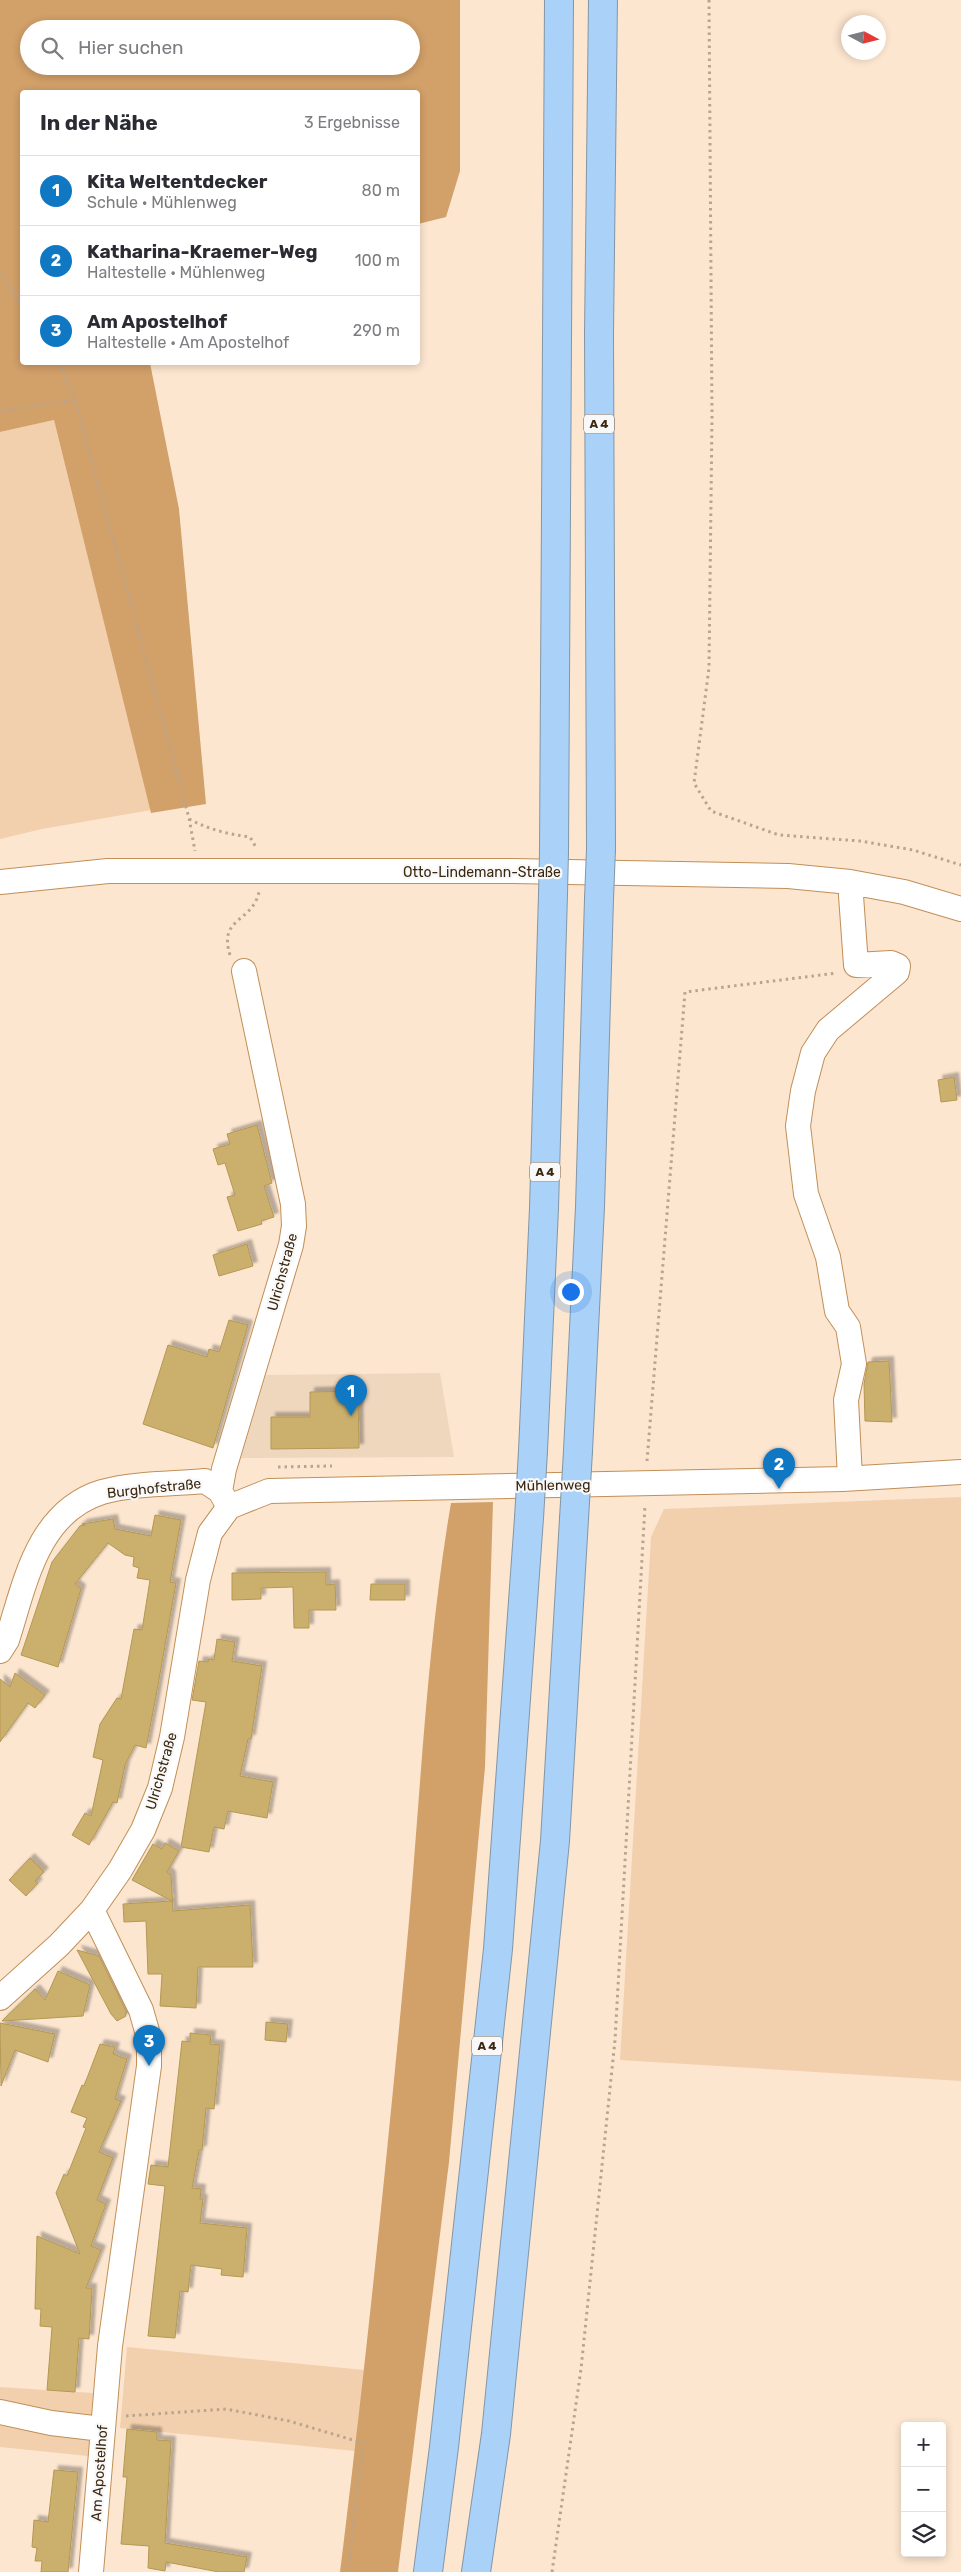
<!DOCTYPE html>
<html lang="de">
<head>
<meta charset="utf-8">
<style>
	:root { --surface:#fff; --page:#f2f2f3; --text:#2b2b33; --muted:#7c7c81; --line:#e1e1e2; --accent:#1077c3 }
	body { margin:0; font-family:Rubik,sans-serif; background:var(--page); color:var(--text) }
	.controls { position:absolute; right:15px; bottom:15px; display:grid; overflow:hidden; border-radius:5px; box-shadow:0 2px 8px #0003 }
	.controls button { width:45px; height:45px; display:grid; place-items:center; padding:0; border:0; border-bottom:1px solid var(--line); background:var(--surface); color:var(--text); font:25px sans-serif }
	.compass { position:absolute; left:841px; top:15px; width:45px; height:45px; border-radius:50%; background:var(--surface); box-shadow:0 2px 8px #0003; rotate:97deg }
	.you { position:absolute; left:570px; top:1291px; width:18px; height:18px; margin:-12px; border:4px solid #fff; border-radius:50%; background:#1a73e8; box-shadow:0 0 0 8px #1a73e833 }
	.badge { display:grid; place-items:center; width:32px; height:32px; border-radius:50%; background:var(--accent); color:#fff; font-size:16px; font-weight:700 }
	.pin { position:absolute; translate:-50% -41px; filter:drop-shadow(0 1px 2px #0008) }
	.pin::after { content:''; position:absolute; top:26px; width:18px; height:15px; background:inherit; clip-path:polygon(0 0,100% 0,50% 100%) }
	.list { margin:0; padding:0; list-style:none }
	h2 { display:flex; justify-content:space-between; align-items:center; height:65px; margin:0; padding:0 20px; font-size:21px }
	h2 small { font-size:16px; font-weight:400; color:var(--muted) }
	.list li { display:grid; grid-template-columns:32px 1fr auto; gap:15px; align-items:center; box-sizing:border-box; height:70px; padding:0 20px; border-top:1px solid var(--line) }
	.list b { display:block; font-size:19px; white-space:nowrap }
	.list p { margin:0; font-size:16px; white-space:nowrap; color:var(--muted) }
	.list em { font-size:16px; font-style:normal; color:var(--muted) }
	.icon { flex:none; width:28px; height:28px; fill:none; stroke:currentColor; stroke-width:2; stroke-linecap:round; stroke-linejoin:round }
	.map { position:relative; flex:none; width:961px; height:2572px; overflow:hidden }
	.search { position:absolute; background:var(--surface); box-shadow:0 2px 8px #0003; left:20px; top:20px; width:400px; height:55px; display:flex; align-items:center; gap:12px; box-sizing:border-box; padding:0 18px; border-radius:28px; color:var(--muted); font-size:19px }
	.panel { position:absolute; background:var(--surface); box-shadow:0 2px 8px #0003; left:20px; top:90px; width:400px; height:275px; border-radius:5px }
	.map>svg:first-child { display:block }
</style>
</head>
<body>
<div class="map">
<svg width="961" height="2572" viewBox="0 0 961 2572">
	<defs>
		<filter id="shadow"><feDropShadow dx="4.5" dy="-4.5" stdDeviation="1" flood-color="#0004"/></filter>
	</defs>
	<rect width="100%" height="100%" fill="#fce6d0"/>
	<path fill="#efd7be" d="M440,1373l14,84 -213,1 25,-83z"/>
	<path fill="#f2d0ad" d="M54,420l97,390 -109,19 -42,10v-407z
		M961,1497v584l-341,-21 31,-523 13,-28z
		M127,2347l237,23 -9,81 -235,-23z
		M0,2387l93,6 -5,63 -88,-9z"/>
	<path fill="#d2a069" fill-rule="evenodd" d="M0,0h460v171l-14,46 -28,7v-132h-396v270l128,1 29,146 27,295 -55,9 -97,-393 -54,12zM29,29h382v37h-382z
		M493,1502l-8,265 -36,395 -51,410h-58c25,-201 46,-404 65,-607 15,-154 20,-310 46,-462z"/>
	<path fill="#cbaf6c" stroke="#b49853" filter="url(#shadow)" d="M954,1077l3,23 -16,2 -3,-22z
		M257,1125l15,58 -8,3 10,31 -13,4 1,3 -24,7 -11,-34 8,-2 -10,-32 -7,2 -5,-16 17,-5 -3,-10z
		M247,1244l6,22 -34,10 -6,-21z
		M229,1320l19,5 -35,123 -70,-24 25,-79 39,12 2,-8 10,3z
		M889,1361l3,61 -27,-1 -1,-37 4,-22z
		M358,1391l1,57 -88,1v-32h39v-25z
		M155,1515l26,5 -11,62 6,1 -20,113 -10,52 -11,-3 -10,20 -8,38 -4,-1 -24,43 -17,-10 13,-22 6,3 12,-56 -10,-3 7,-33 17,-26 4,1 13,-70 8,1 8,-50 -13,-2 2,-10 -6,-2 1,-9 -9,-2 -17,-12 -33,41 6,5 -23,78 -37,-12 31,-93 28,-36 5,-1 -3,-1 31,-5 2,10 36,7z
		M326,1572v13l9,-1 1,26h-27v18h-15l-1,-41 -32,1v11l-29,1v-27z
		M371,1584h34v16h-35z
		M217,1639l18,3 -3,19 30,5 -11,73h-3l-8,37 33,6 -6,36 -39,-7 -4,18 -10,-2 -5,25 -28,-5 25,-145 -14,-2 7,-39 9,1 1,-3 5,1z
		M15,1673l30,22 -10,13 -7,-5 -28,39v-63l10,8z
		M165,1843l14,8 -12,21 4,3 2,36 77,-6 3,62h-55l-2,41 -36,-2 2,-32h-14l-2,-53 -22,1 -1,-18 49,-3 -40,-21 21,-36 9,5z
		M30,1858l14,14 -9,9 3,2 -12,13 -17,-16z
		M77,1950l22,6 28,57h-2l1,3 -9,5 -6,-7z
		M58,1971l32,14 -7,31 -81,5 33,-32 10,11z
		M266,2022l22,2 -2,18 -21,-2z
		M0,2023l55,11 -7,28 -33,-12 -14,36z
		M190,2033l21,2 -1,9 10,1 -6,64 -8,-1 -4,42h-3l-7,38 9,1 -1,10h3l-3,24 47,5 -4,49 -22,-2 1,-6 -31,-4 -3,27 -8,-1 -5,47 -27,-2 17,-150 -17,-2 3,-19 17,2 14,-126 8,1z
		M100,2044l15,3 -2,7 14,5 -12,40 6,2 -22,51 14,6 -16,42 9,4 -15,42 10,4 -15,38h6l-3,51 -10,-1 -4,54 -28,-2 5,-63 -12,-1 1,-17h-6l2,-73 43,18 -24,-61 8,-19 3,2 19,-48 -3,-1 4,-9 -16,-6 11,-27 2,1z
		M127,2429l30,3v8l14,1 -6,102 82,14 -3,15h-25l-53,-10 -1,9 -17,-3 1,-22 -28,-2 6,-67h-4z
		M54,2470l24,2 -10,100h-27l1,-11h-7l2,-13 -5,-1 2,-27 14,2z"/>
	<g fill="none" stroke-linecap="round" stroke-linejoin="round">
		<g stroke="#c18f57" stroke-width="26">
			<path id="minor" d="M0,882l108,-11h404l276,5 62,6 54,10 57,17
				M850,882l6,83 35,-2 7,3 -1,6 -69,58 -15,23 -10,38 -5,35 8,68 22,63 9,54 11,16 6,37 -8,36 4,78
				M229,1507l-9,-16 4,-22 67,-224 3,-19 -1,-22 -49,-233
				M0,1651l7,-11c18,-56 30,-128 95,-148 32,-9 70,-8 103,-11l15,10
				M0,1998l59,-53 33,-35 28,-40 23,-40 17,-42 12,-51 26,-157 12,-47 19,-26 40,-16 574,-12 118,-7
				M0,2412l51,11 51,6
				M91,2572l19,-226 39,-280v-28l-8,-28 -49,-100"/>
		</g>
		<g stroke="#8396a6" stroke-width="30">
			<path id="highway" d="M601,849l-2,-516 4,-333
				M554,852l5,-852
				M533,1451l11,-243 9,-314
				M578,1451l12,-244 9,-308
				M428,2572l16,-125 54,-498 31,-431
				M476,2572l20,-138 59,-593 19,-322"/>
		</g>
		<path stroke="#b9a48e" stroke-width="3" stroke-dasharray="2.5 4" stroke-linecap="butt" d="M709,0l3,417 -3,251 -15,115 17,28 68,24 81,6 53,9 48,15
			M0,271l22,35
			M60,362l15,38 114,418 6,33
			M0,411l75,-11
			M189,819c21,11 39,15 61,18l7,12
			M230,955c-12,-38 22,-32 29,-63
			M647,1461l38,-469 152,-19
			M278,1467l54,-1
			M126,2416l100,-7 63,12 74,22 -15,129
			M552,2572l29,-203 34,-329 30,-535"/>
		<use href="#minor" stroke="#fff" stroke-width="24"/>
		<use href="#highway" stroke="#aad1f7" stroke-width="28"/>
		<g stroke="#8396a6" stroke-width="30" stroke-linecap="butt">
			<path id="highway-bridge" d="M553,894l1,-42
				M599,899l2,-50
				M529,1518l4,-67
				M574,1519l4,-68"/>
		</g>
		<use href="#highway-bridge" stroke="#aad1f7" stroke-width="28"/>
	</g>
	<g text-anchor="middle" stroke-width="4.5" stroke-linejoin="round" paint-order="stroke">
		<g fill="#f8f8f8" stroke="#746656" stroke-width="1">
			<rect x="584" y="414.5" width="30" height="19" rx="4"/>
			<rect x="530" y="1162.5" width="30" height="19" rx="4"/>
			<rect x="472" y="2036.5" width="30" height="19" rx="4"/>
		</g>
		<g font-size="12" font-weight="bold" fill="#3b2710">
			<text x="599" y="428">A 4</text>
			<text x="545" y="1176">A 4</text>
			<text x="487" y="2050">A 4</text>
		</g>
		<g font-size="14" fill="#3b2710" stroke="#f8f8f8">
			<text x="482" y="877">Otto-Lindemann-Straße</text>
			<text transform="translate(282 1272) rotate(-75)" y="5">Ulrichstraße</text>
			<text transform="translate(553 1485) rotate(-1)" y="5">Mühlenweg</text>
			<text transform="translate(154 1488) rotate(-6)" y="5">Burghofstraße</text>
			<text transform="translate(161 1771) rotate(-74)" y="5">Ulrichstraße</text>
			<text transform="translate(99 2473) rotate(-86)" y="5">Am Apostelhof</text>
		</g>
	</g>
</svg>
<div class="controls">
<button>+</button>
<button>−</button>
<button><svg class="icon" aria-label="layers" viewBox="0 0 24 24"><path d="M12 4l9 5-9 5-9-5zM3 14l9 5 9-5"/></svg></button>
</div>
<svg class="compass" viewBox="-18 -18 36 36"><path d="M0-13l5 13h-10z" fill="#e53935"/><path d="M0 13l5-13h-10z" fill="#7c7c81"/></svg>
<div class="you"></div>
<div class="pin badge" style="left:351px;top:1416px">1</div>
<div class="pin badge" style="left:779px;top:1489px">2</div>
<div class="pin badge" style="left:149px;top:2066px">3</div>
<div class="search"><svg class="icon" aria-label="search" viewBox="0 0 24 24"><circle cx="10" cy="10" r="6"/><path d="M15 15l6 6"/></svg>Hier suchen</div>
<section class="panel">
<h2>In der Nähe<small>3 Ergebnisse</small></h2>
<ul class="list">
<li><span class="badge">1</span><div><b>Kita Weltentdecker</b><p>Schule · Mühlenweg</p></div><em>80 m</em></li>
<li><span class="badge">2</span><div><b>Katharina-Kraemer-Weg</b><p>Haltestelle · Mühlenweg</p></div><em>100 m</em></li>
<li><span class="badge">3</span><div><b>Am Apostelhof</b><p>Haltestelle · Am Apostelhof</p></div><em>290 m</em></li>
</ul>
</section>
</div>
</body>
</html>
